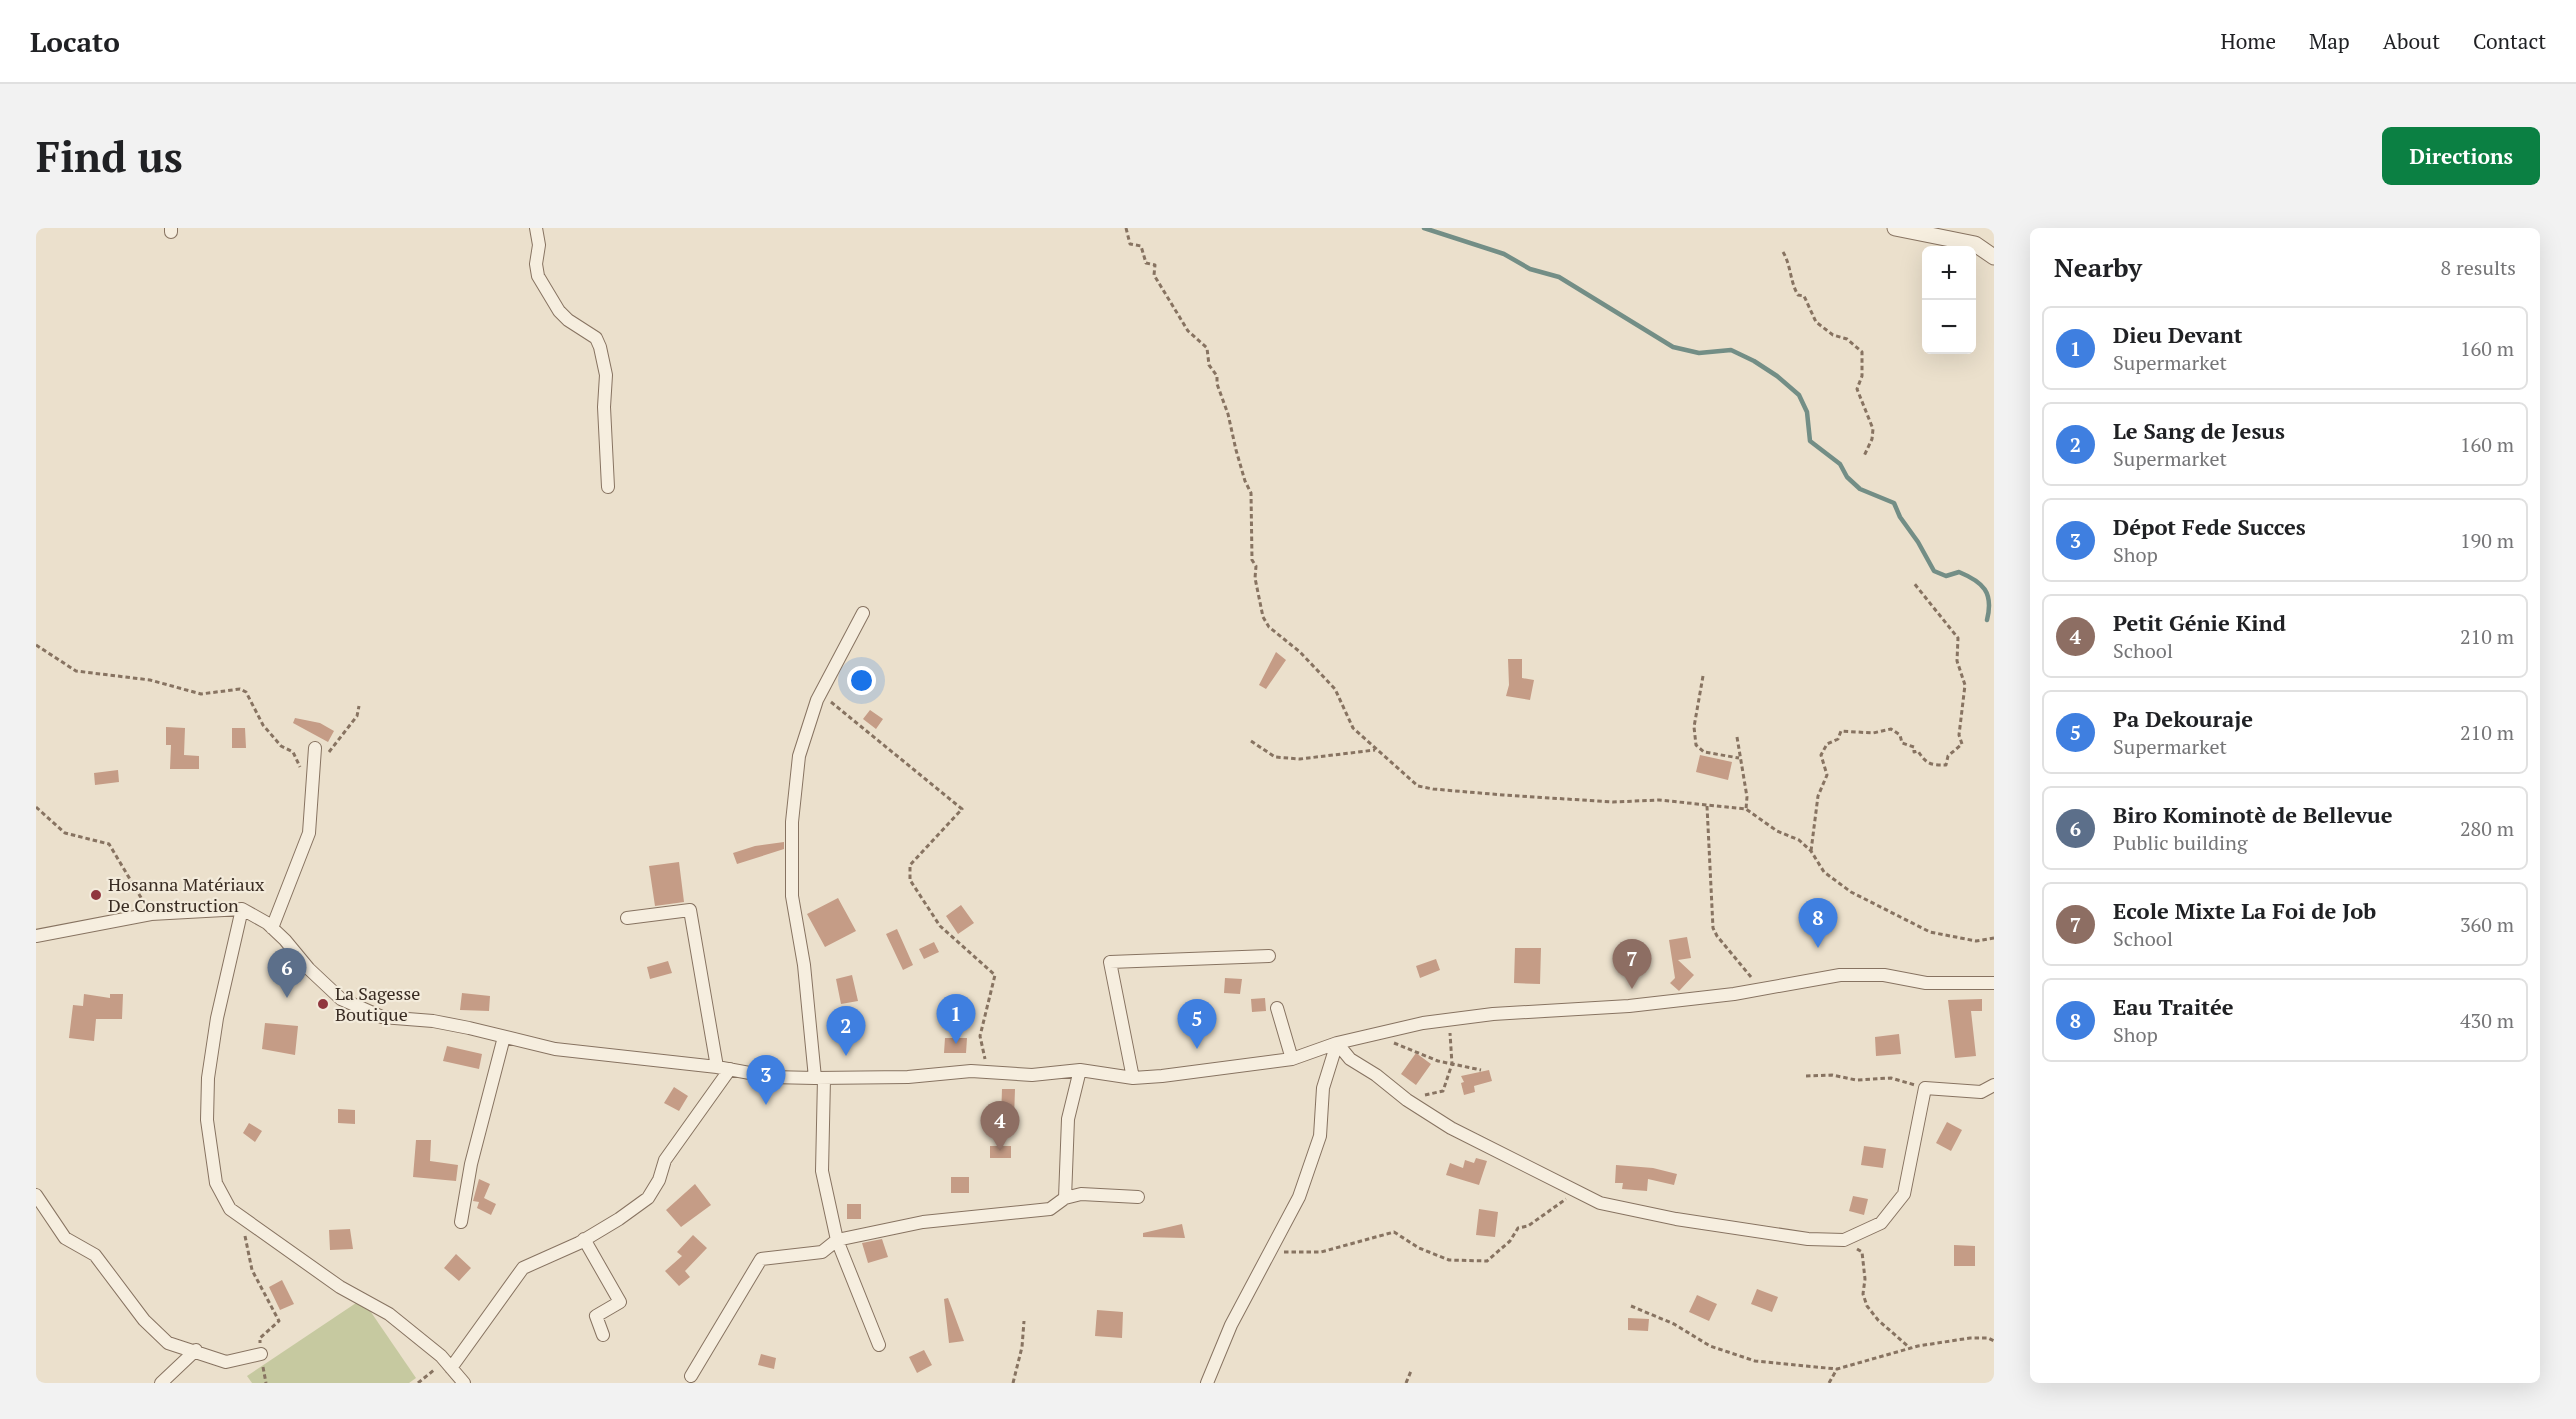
<!DOCTYPE html>
<html lang="en">
<head>
<meta charset="utf-8">
<style>
	:root { --surface:#fff; --page:#f2f2f2; --text:#202124; --muted:#757577; --line:#e0e0e0; --accent:#0b8043 }
	body { margin:0; font-family:"PT Serif",serif; background:var(--page); color:var(--text) }
	.controls { position:absolute; right:18px; top:18px; display:grid; overflow:hidden; border-radius:9px; box-shadow:0 6px 24px #0002 }
	.controls button { width:54px; height:54px; display:grid; place-items:center; padding:0; border:0; border-bottom:2px solid var(--line); background:var(--surface); color:var(--text); font:30px sans-serif }
	.you { position:absolute; left:826px; top:453px; width:21px; height:21px; margin:-15px; border:4px solid #fff; border-radius:50%; background:#1a73e8; box-shadow:0 0 0 9px #1a73e833 }
	.badge { display:grid; place-items:center; width:39px; height:39px; border-radius:50%; background:var(--accent); color:#fff; font-size:20px; font-weight:700 }
	.pin { position:absolute; translate:-50% -50px; filter:drop-shadow(0 2px 3px #0008) }
	.pin::after { content:''; position:absolute; top:32px; width:21px; height:18px; background:inherit; clip-path:polygon(0 0,100% 0,50% 100%) }
	.list { margin:0; padding:0; list-style:none }
	h2 { display:flex; justify-content:space-between; align-items:center; height:78px; margin:0; padding:0 24px; font-size:26px }
	h2 small { font-size:20px; font-weight:400; color:var(--muted) }
	.list li { display:grid; grid-template-columns:39px 1fr auto; gap:18px; align-items:center; box-sizing:border-box; height:84px; margin:0 12px 12px; padding:0 12px; border:2px solid var(--line); border-radius:9px }
	.list b { display:block; font-size:22px; white-space:nowrap }
	.list p { margin:0; font-size:20px; white-space:nowrap; color:var(--muted) }
	.list em { font-size:20px; font-style:normal; color:var(--muted) }
	.map { position:relative; flex:none; width:1958px; height:1155px; overflow:hidden; border-radius:9px }
	header { display:flex; align-items:center; gap:36px; box-sizing:border-box; height:84px; padding:0 30px; background:var(--surface); border-bottom:2px solid var(--line) }
	header strong { font-size:28px }
	nav { display:flex; gap:33px; margin-inline-start:auto; font-size:21px }
	.intro { display:flex; align-items:center; justify-content:space-between; box-sizing:border-box; height:144px; padding:0 36px }
	h1 { margin:0; font-size:42px }
	.button { padding:15px 27px; border-radius:9px; background:var(--accent); color:#fff; font-size:21px; font-weight:700 }
	main { display:flex; gap:36px; padding:0 36px }
	aside { flex:1; background:var(--surface); border-radius:9px; box-shadow:0 6px 24px #0002 }
	.map>svg:first-child { display:block }
</style>
</head>
<body>
<header>
<strong>Locato</strong>
<nav><a>Home</a><a>Map</a><a>About</a><a>Contact</a></nav>
</header>
<div class="intro"><h1>Find us</h1><a class="button">Directions</a></div>
<main>
<div class="map">
<svg width="1958" height="1155" viewBox="0 0 1958 1155">
	<rect width="100%" height="100%" fill="#ebe0cc"/>
	<path fill="#c6c9a0" d="M326,1071l54,79 -7,5h-157l-5,-7z"/>
	<g fill="none" stroke-linecap="round" stroke-linejoin="round">
		<path stroke="#738e86" stroke-width="4.5" d="M1388,0l80,26 26,15 29,8 114,70 26,6 32,-3 23,11 23,15 22,19 8,17 3,29 30,23 7,13 13,12 34,14 6,14 18,25 16,29 12,5 13,-4c24,10 35,20 28,48"/>
	</g>
	<path fill="#c59c86" d="M1240,424l10,8 -20,29 -7,-4z
		M1472,431h14v19l12,2 -4,20 -24,-4 3,-11z
		M834,482l13,9 -7,10 -13,-10z
		M259,490l25,5 14,8 -6,11 -35,-19z
		M130,499l19,1 -1,27 15,1v13h-29l1,-24h-5z
		M196,500h13l1,20h-14z
		M1664,527l32,7 -4,18 -32,-8z
		M82,542l1,12 -24,3 -1,-12z
		M748,614v7l-47,15 -4,-11 22,-7z
		M643,634l5,40 -29,4 -6,-40z
		M802,670l18,33 -31,16 -18,-33z
		M925,677l13,18 -16,11 -12,-18z
		M861,701l16,36 -10,5 -17,-36z
		M1651,709l4,21 -13,2 16,15 -15,16 -9,-8 5,-5 -6,-38z
		M898,714l5,10 -15,7 -5,-10z
		M1479,720h26l-1,36 -26,-1z
		M1400,731l4,11 -20,8 -4,-12z
		M632,733l4,12 -22,6 -3,-12z
		M816,747l6,26 -17,3 -5,-25z
		M1189,750l17,1 -2,15 -16,-1z
		M426,765l28,3 -1,15 -29,-1z
		M48,766l26,4v-4h13l-1,25h-26l-2,22 -25,-3 4,-33 10,1z
		M1229,770l1,13 -14,1 -1,-13z
		M1946,771v12h-11l5,45 -21,2 -7,-58z
		M229,795l33,3 -3,29 -33,-6z
		M1863,806l2,20 -25,2 -1,-19z
		M909,810h22l-1,15h-22z
		M411,818l35,8 -3,15 -36,-8z
		M1380,825l15,11 -15,21 -15,-11z
		M1453,842l3,11 -18,5 1,6 -11,3 -3,-12 3,-1 -3,-6z
		M638,859l14,9 -9,15 -15,-8z
		M966,861h13l-1,30 -13,-1z
		M302,881l17,1v14l-17,-1z
		M1911,894l15,8 -11,21 -15,-8z
		M213,895l13,8 -7,11 -12,-9z
		M380,912h15l-1,21 28,4 -2,16 -43,-4z
		M954,918h21v12h-21z
		M1828,918l22,3 -3,19 -22,-3z
		M1440,930l11,3 -8,24 -33,-10 4,-12 13,5 2,-8 9,3z
		M1580,937l37,3 24,6 -3,11 -26,-6 -1,12 -25,-2 1,-6h-8z
		M915,949h18v16h-18z
		M443,951l11,5 -6,14 12,6 -5,11 -14,-7 2,-6 -6,-1z
		M659,956l16,21 -30,22 -15,-17z
		M1817,968l15,3 -4,16 -15,-4z
		M811,976h14v15h-14z
		M1443,981l19,3 -3,25 -19,-2z
		M1146,996l3,14 -42,-1v-4z
		M314,1001l3,20 -23,1 -1,-20z
		M657,1007l14,13 -22,23 5,6 -11,9 -14,-15 17,-15 -5,-4z
		M846,1011l6,18 -20,6 -6,-20z
		M1918,1017l21,1v20h-21z
		M420,1026l15,14 -12,13 -15,-13z
		M246,1052l12,24 -14,6 -11,-23z
		M1721,1061l21,8 -6,15 -21,-8z
		M1661,1067l20,9 -8,17 -20,-9z
		M912,1070l16,43 -15,2 -5,-44z
		M1061,1082l26,2 -1,26 -27,-2z
		M1592,1090l21,1 -1,12 -20,-1z
		M888,1122l8,15 -15,8 -8,-16z
		M725,1126l15,4 -2,11 -16,-4z"/>
	<g fill="none" stroke-linecap="round" stroke-linejoin="round">
		<g stroke="#877361" stroke-width="14">
			<path id="minor" d="M135,0v4
				M500,0l3,17 -3,19 2,12 21,35 9,9 28,18 4,9 6,28 -2,32 4,80
				M206,681l-25,109 -9,60 -1,42 9,63 14,26 110,78 49,27 52,42 23,27
				M591,690l63,-8 27,157
				M236,700l37,-95 6,-85
				M0,708l115,-22 91,-5 25,14 18,17 24,29 32,30 41,18 51,4 36,7 86,21 162,18 54,10 44,1 93,-1 63,-6 61,4 48,-5 53,8 29,-2 130,-17 45,-16 86,-20 70,-9 136,-8 105,-12 106,-19h44l42,8h68
				M1241,780l15,51
				M1301,815l13,16 26,16 31,25 44,28 149,75 76,16 132,20 36,1 37,-17 23,-29 21,-106 56,4 13,-7
				M779,850l-11,-113 -12,-69v-74l7,-66 18,-56 46,-87
				M788,850l-2,93 15,69 42,105
				M1097,850l-23,-116 159,-6
				M0,967l29,43 30,17 49,65 24,23 58,19 35,-8
				M1029,970l16,-4 57,3
				M425,994l10,-58 33,-127
				M548,1011l36,63 -24,14 7,19
				M415,1140l72,-100 56,-25 40,-24 29,-21 11,-18 6,-20 65,-91
				M655,1148l70,-117 61,-7 15,-12 86,-18 127,-13 15,-11 3,-79 12,-49
				M125,1155l35,-33
				M1171,1155l24,-58 68,-128 21,-61 3,-48 14,-45"/>
		</g>
		<g stroke="#877361" stroke-width="17">
			<path id="tertiary" d="M1859,0l80,16 19,13"/>
		</g>
		<path stroke="#877361" stroke-width="3" stroke-dasharray="4.5 3" stroke-linecap="butt" d="M1090,0l4,16 11,2 5,17 9,2 -1,10 34,56 19,17 2,17 8,11v8l11,30 8,36 9,31 6,12 1,67 4,6 -1,12 8,39 6,10 31,25 35,37 18,39 65,58 15,3 70,6 110,7 46,-2 87,9 31,22 22,9 12,11 13,21 27,20 79,40 46,9 18,-3
			M1747,24c8,13 7,30 15,43l6,1 12,26 17,13 14,4 15,13v24l-5,13 16,40 -1,10 -8,17
			M0,417l40,26 74,9 51,14 39,-5 6,3 17,33 18,21 12,6 7,15
			M1667,448l-9,51 2,18 8,7 35,6
			M795,474l131,107 -52,56v15l30,46 55,49 -15,61 5,23
			M1701,509l10,60 -1,12
			M1215,513l24,16 25,2 75,-9
			M293,524l28,-36 2,-10
			M1671,578l6,122 4,8 34,41
			M0,579l29,26 44,11 34,57
			M1775,623l7,-55 9,-21 -6,-20 6,-11 11,-5 3,-8 32,2 18,-4 9,6 2,8 12,4v5l4,-1c9,14 13,14 28,14l2,-9 14,-12 -3,-9 6,-50 -8,-24 1,-23 -45,-56
			M1358,815l44,18 43,9
			M1770,848l26,-1 24,5 35,-2 24,7
			M1389,867l18,-4 9,-27 -2,-31
			M209,1008l7,34 27,51 -19,17v5
			M1821,1021l5,3 3,27 -2,15 4,12 11,14 32,28
			M1248,1024h37l73,-20 25,16 30,12 38,1 23,-20 8,-13 10,-2 38,-27
			M1595,1078l43,18 36,22 45,15 82,8 81,-23 52,-8h18l6,3
			M227,1139l3,16
			M382,1155l16,-13
			M977,1155l9,-36 2,-26
			M1370,1155l5,-12
			M1793,1155l8,-14"/>
		<use href="#minor" stroke="#f6eedf" stroke-width="12"/>
		<use href="#tertiary" stroke="#f6eedf" stroke-width="15"/>
	</g>
	<g fill="#90373e" stroke="#f3ebdb" stroke-width="2">
		<circle cx="60" cy="667" r="6"/>
		<circle cx="287" cy="776" r="6"/>
	</g>
	<g text-anchor="middle" stroke-width="4.5" stroke-linejoin="round" paint-order="stroke">
		<g font-size="18" fill="#392c23" stroke="#f3ebdb" text-anchor="start">
			<text x="72" y="663">Hosanna Matériaux<tspan x="72" dy="21">De Construction</tspan></text>
			<text x="299" y="772">La Sagesse<tspan x="299" dy="21">Boutique</tspan></text>
		</g>
	</g>
</svg>
<div class="controls">
<button>+</button>
<button>−</button>
</div>
<div class="you"></div>
<div class="pin badge" style="left:920px;top:816px;background:#3f7fe0">1</div>
<div class="pin badge" style="left:810px;top:828px;background:#3f7fe0">2</div>
<div class="pin badge" style="left:730px;top:877px;background:#3f7fe0">3</div>
<div class="pin badge" style="left:964px;top:923px;background:#8d6e63">4</div>
<div class="pin badge" style="left:1161px;top:821px;background:#3f7fe0">5</div>
<div class="pin badge" style="left:251px;top:770px;background:#5c6f8a">6</div>
<div class="pin badge" style="left:1596px;top:761px;background:#8d6e63">7</div>
<div class="pin badge" style="left:1782px;top:720px;background:#3f7fe0">8</div>
</div>
<aside>
<h2>Nearby<small>8 results</small></h2>
<ul class="list">
<li><span class="badge" style="background:#3f7fe0">1</span><div><b>Dieu Devant</b><p>Supermarket</p></div><em>160 m</em></li>
<li><span class="badge" style="background:#3f7fe0">2</span><div><b>Le Sang de Jesus</b><p>Supermarket</p></div><em>160 m</em></li>
<li><span class="badge" style="background:#3f7fe0">3</span><div><b>Dépot Fede Succes</b><p>Shop</p></div><em>190 m</em></li>
<li><span class="badge" style="background:#8d6e63">4</span><div><b>Petit Génie Kind</b><p>School</p></div><em>210 m</em></li>
<li><span class="badge" style="background:#3f7fe0">5</span><div><b>Pa Dekouraje</b><p>Supermarket</p></div><em>210 m</em></li>
<li><span class="badge" style="background:#5c6f8a">6</span><div><b>Biro Kominotè de Bellevue</b><p>Public building</p></div><em>280 m</em></li>
<li><span class="badge" style="background:#8d6e63">7</span><div><b>Ecole Mixte La Foi de Job</b><p>School</p></div><em>360 m</em></li>
<li><span class="badge" style="background:#3f7fe0">8</span><div><b>Eau Traitée</b><p>Shop</p></div><em>430 m</em></li>
</ul>
</aside>
</main>
</body>
</html>
